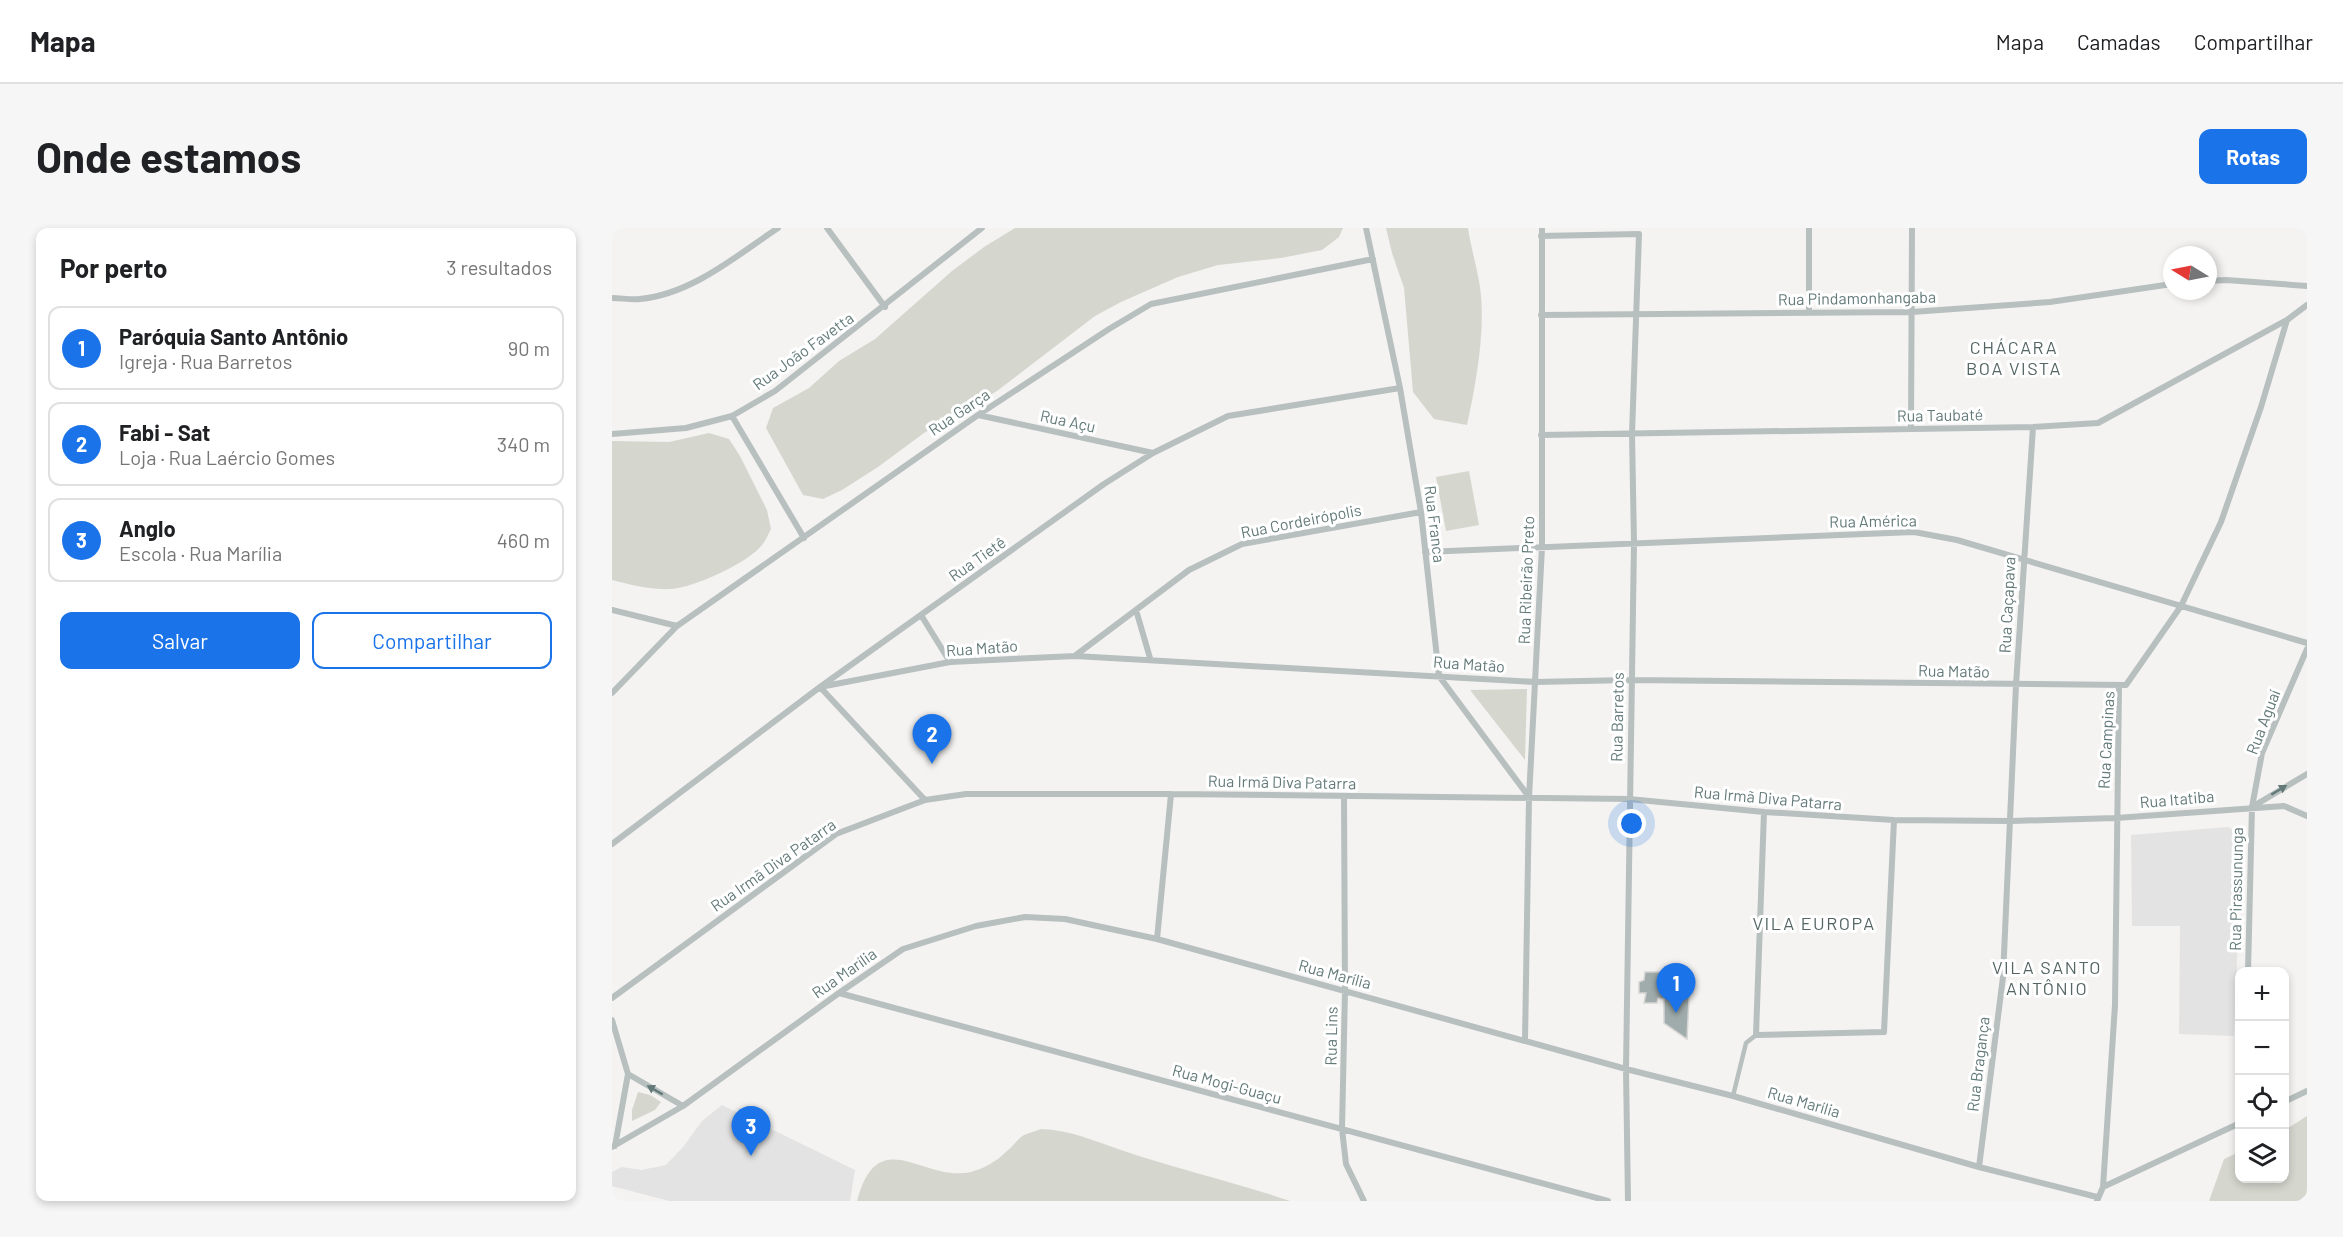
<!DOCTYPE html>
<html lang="pt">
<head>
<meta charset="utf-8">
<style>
	:root { --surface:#fff; --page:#f6f6f6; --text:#202124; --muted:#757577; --line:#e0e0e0; --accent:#1a73e8 }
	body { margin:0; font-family:Barlow,sans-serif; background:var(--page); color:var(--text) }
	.controls { position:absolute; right:18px; bottom:18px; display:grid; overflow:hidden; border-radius:12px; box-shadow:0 3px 9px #0003 }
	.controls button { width:54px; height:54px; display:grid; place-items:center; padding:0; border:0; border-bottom:2px solid var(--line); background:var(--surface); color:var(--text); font:30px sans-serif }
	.compass { position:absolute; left:1551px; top:18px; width:54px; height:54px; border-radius:50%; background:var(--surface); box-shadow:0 3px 9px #0003; rotate:280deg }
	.you { position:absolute; left:1020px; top:596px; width:21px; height:21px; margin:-15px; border:4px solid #fff; border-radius:50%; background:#1a73e8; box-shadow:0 0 0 9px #1a73e833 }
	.badge { display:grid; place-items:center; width:39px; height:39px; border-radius:50%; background:var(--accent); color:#fff; font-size:20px; font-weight:700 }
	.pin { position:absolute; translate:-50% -50px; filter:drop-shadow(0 2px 3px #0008) }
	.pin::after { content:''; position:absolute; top:32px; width:21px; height:18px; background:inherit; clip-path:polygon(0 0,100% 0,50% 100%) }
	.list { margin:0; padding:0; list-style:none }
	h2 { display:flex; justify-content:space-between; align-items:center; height:78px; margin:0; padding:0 24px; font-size:26px }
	h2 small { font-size:20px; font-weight:400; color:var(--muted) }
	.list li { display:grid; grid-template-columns:39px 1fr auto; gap:18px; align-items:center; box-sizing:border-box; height:84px; margin:0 12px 12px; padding:0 12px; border:2px solid var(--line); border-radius:12px }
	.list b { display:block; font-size:22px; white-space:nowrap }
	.list p { margin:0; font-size:20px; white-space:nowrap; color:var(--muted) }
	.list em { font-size:20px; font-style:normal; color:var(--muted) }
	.actions { display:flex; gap:12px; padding:18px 24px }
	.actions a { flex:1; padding:14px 0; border:2px solid var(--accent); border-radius:12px; text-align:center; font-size:21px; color:var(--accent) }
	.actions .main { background:var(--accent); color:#fff }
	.icon { flex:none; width:33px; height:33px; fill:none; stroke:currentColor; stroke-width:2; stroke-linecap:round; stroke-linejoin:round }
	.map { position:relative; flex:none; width:1695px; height:973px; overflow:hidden; border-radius:12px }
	header { display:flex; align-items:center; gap:36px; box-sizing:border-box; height:84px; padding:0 30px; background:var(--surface); border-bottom:2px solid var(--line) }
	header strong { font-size:28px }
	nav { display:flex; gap:33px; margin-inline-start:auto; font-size:21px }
	.intro { display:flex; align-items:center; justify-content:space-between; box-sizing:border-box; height:144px; padding:0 36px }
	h1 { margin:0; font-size:42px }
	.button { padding:15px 27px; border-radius:12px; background:var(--accent); color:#fff; font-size:21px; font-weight:700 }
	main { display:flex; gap:36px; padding:0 36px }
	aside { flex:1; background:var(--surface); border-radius:12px; box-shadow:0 3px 9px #0003 }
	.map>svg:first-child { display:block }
</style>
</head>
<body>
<header>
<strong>Mapa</strong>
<nav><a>Mapa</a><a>Camadas</a><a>Compartilhar</a></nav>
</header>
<div class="intro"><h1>Onde estamos</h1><a class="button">Rotas</a></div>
<main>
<aside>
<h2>Por perto<small>3 resultados</small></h2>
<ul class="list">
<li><span class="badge">1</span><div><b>Paróquia Santo Antônio</b><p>Igreja · Rua Barretos</p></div><em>90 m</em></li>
<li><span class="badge">2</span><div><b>Fabi - Sat</b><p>Loja · Rua Laércio Gomes</p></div><em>340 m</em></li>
<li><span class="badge">3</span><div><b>Anglo</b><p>Escola · Rua Marília</p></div><em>460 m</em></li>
</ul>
<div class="actions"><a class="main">Salvar</a><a>Compartilhar</a></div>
</aside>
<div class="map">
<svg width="1695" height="973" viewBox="0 0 1695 973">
	<rect width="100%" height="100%" fill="#f4f3f1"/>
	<path fill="#e2e3e2" d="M1616,599l14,8 -8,201 -55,-2 1,-108h-48l-1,-91z
		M110,877l133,65 -5,31h-181l-57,-15v-14l10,-5 19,3 25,-5 17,-18 19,-26z"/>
	<path fill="#d5d7cf" d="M403,0h328l-4,9 -17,13 -41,8 -63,7 -40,12 -57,25 -26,14 -98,75 -73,42 -46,34 -36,23 -19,9 -20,-4 -37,-67 7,-20 36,-20 30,-27 36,-22 77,-68 32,-24z
		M774,0h82c3,20 9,39 12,59 6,43 -4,96 -13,138l-33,-6 -21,-27 -9,-104 -12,-35z
		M97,205l20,6 11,17 27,54 4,19c-3,5 -5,12 -9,16 -14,18 -67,42 -90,44 -21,1 -41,-4 -60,-9v-139l57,1z
		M857,243l10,54 -33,6 -10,-54z
		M915,461l-2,71 -55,-70z
		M26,864l12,3 11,7 -6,8 -23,11v-11z
		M1695,888v78l-8,7h-90l15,-42 15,-7 1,26h44l1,-48z
		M429,901c30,1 53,12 80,21 56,19 113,32 169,51h-433c21,-80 67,-18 114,-29 14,-4 26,-11 36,-21 6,-4 10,-12 17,-16 5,-2 12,-4 17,-6z"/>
	<path fill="#a0acac" stroke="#d6d5d4" stroke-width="1.5" d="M1033,744h42l2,26 -2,41 -23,-16v-24l-6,-1 -1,5h-13l2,-10h-7v-11l5,-2z"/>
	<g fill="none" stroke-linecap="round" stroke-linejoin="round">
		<path stroke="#b7bfbf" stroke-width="4.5" d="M1121,868l13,-53 10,-8"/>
		<path stroke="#b7bfbf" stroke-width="6" d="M215,0l58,79
			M754,0l34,160 21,124 18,164 90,121
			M929,8l98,-2 -7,200 2,109 -8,526 2,132
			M1596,53l18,-1 81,6
			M0,70c9,0 19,2 28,1 52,-5 96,-43 138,-71
			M1197,85v-85
			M929,87l371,-3 138,-10 122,-18
			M366,187l175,38
			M120,188l72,122
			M1299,201l1,-201
			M0,206l74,-6 46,-12 43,-25 207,-163
			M929,207l492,-8 65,-4 189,-103 20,-15
			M813,324l489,-20 43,8 350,103
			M0,382l65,16
			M524,382l14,48
			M309,387l29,47
			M464,427l113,-85 53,-26 179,-32
			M208,459l130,-25 125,-6 460,26 95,-2 496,5 55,-79 40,-84 40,-115 26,-87
			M208,459l105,113
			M0,465l65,-67 301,-211 131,-86 42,-25 222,-45
			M732,568l1,195 -3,138 4,35 18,37
			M1640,579l55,-33
			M1152,584l-8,223 128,-3 10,-212
			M0,616l208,-157 284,-203 49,-31 75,-37 172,-28
			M545,711l14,-145
			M1636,744l4,-165 10,-54 45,-104
			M227,765l769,208
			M0,770l224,-164 89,-34 41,-6h205l458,5 135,13 130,8 117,1 105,-3 168,-12 23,10
			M0,792l16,54 -13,72
			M913,813l4,-243 13,-251v-319
			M16,846l55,32
			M1672,874l23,-11
			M0,919l71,-41 156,-113 64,-44 73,-23 49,-9 40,2 92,20 469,130 107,27 246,71 118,30
			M1367,939l24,-190 13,-292 17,-258
			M1491,959l137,-64
			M1485,973l6,-14 12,-182 4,-320"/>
	</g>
	<defs><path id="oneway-solid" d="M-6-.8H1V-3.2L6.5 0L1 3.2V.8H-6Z" transform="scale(1.5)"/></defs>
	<g fill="#637a79">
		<use href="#oneway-solid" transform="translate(1667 562) rotate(-31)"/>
		<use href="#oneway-solid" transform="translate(43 862) rotate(-150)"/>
	</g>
	<g text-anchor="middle" stroke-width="6" stroke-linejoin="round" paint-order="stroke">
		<g font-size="16" fill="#637a79" stroke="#fff">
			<text transform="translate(1245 70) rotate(-1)" y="6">Rua Pindamonhangaba</text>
			<text transform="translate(191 123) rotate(-36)" y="6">Rua João Favetta</text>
			<text transform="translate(347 184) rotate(-34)" y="6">Rua Garça</text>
			<text transform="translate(1328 187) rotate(-1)" y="6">Rua Taubaté</text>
			<text transform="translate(456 193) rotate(12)" y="6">Rua Açu</text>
			<text transform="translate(689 293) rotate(-11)" y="6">Rua Cordeirópolis</text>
			<text transform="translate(1261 293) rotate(-1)" y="6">Rua América</text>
			<text transform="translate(823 296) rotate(83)" y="6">Rua Franca</text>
			<text transform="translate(365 331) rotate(-35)" y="6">Rua Tietê</text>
			<text transform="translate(914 352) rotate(-88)" y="6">Rua Ribeirão Preto</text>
			<text transform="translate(1395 377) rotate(-87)" y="6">Rua Caçapava</text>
			<text transform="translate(370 420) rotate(-4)" y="6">Rua Matão</text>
			<text transform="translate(857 436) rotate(4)" y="6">Rua Matão</text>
			<text transform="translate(1342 443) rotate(1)" y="6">Rua Matão</text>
			<text transform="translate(1005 489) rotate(-89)" y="6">Rua Barretos</text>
			<text transform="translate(1651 494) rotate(-69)" y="6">Rua Aguaí</text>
			<text transform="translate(1494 512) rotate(-87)" y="6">Rua Campinas</text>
			<text transform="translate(670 554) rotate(1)" y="6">Rua Irmã Diva Patarra</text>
			<text transform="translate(1156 570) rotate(5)" y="6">Rua Irmã Diva Patarra</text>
			<text transform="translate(1565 571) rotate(-5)" y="6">Rua Itatiba</text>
			<text transform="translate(161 637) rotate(-35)" y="6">Rua Irmã Diva Patarra</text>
			<text transform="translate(1624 661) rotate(-89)" y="6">Rua Pirassununga</text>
			<text transform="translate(232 745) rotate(-35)" y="6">Rua Marília</text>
			<text transform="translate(723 746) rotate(15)" y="6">Rua Marília</text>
			<text transform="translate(719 808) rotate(-89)" y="6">Rua Lins</text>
			<text transform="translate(1366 836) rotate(-83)" y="6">Rua Bragança</text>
			<text transform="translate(615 856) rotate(15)" y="6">Rua Mogi-Guaçu</text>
			<text transform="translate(1192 874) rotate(16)" y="6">Rua Marília</text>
		</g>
		<g font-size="18" letter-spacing="1.5" fill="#546564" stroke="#fff">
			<text x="1402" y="126">CHÁCARA<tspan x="1402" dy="21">BOA VISTA</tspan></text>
			<text x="1202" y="702">VILA EUROPA</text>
			<text x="1435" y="746">VILA SANTO<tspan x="1435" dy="21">ANTÔNIO</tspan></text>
		</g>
	</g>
</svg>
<div class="controls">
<button>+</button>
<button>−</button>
<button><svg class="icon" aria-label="locate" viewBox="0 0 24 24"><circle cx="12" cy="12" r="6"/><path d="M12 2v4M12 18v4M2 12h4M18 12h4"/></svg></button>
<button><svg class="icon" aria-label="layers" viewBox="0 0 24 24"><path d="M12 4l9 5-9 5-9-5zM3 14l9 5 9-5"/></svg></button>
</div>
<svg class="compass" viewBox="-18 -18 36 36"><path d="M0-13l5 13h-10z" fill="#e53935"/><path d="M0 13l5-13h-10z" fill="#757577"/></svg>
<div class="you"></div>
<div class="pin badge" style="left:1064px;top:785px">1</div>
<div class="pin badge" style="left:320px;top:536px">2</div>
<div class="pin badge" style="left:139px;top:928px">3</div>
</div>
</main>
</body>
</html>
